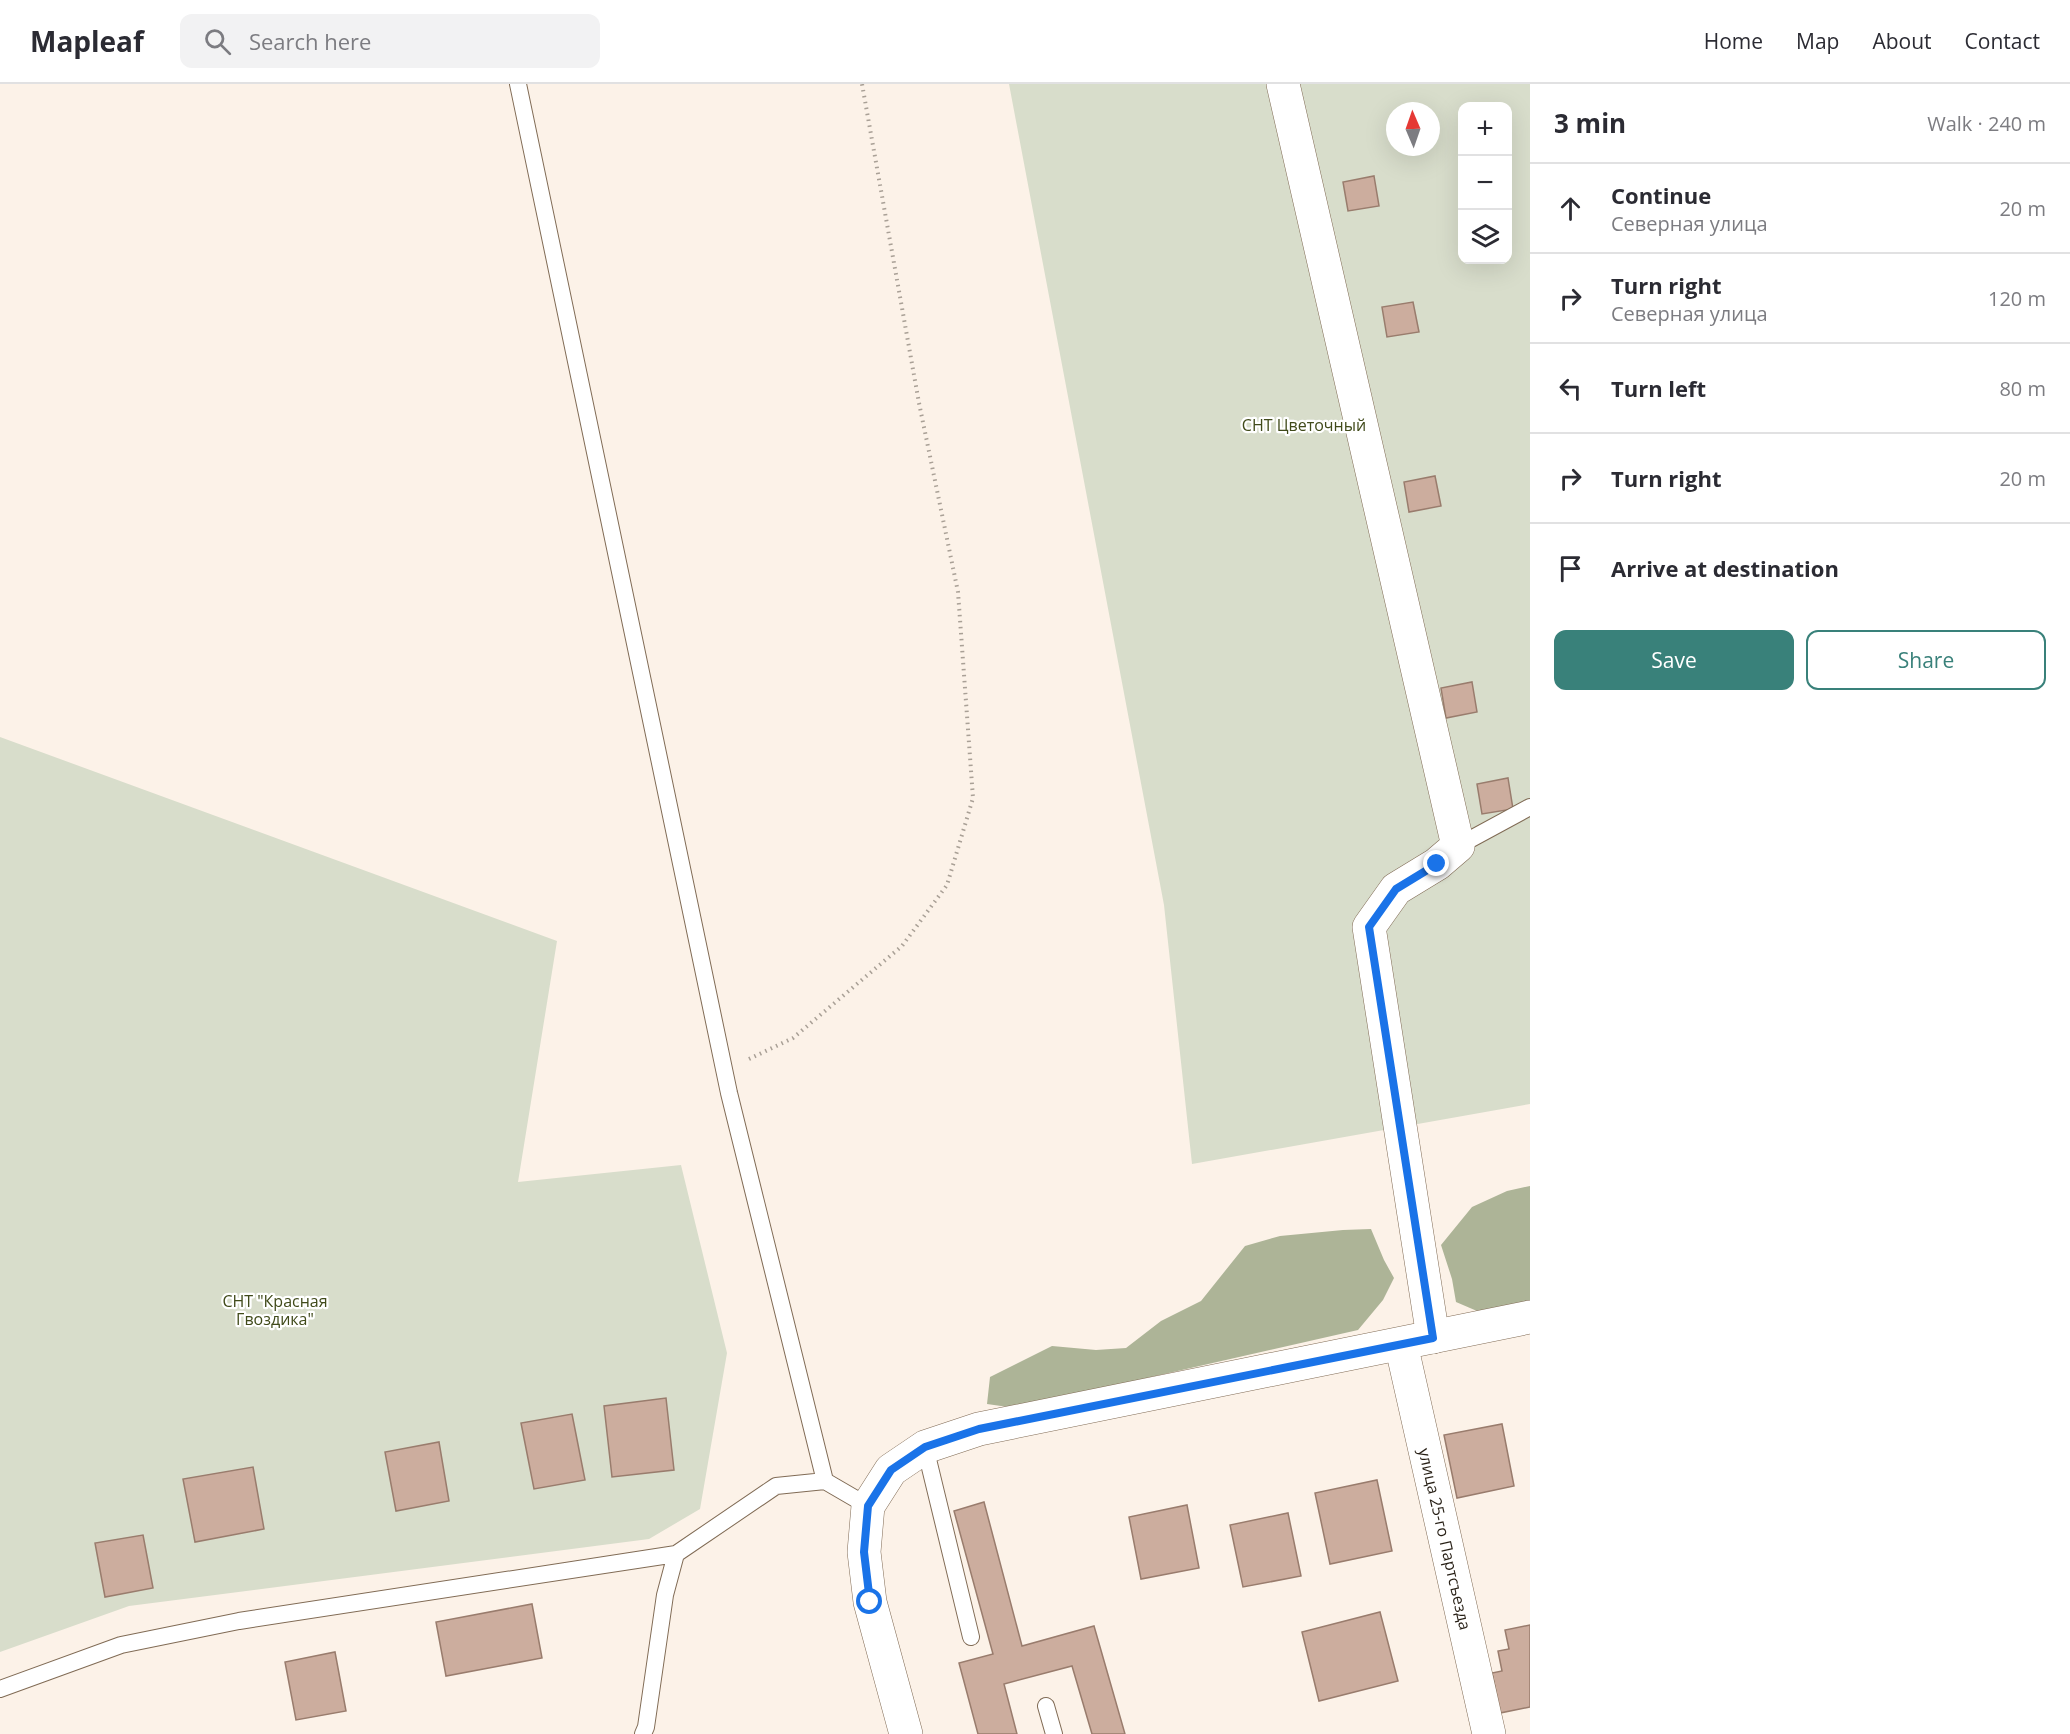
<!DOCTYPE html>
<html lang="en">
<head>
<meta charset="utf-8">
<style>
	:root { --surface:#fff; --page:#f2f2f3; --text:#2b2b33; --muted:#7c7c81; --line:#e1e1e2; --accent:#39817a }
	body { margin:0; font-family:"Open Sans",sans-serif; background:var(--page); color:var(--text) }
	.controls { position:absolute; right:18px; top:18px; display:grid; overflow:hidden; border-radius:12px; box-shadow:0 6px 24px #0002 }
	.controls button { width:54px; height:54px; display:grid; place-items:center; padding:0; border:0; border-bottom:2px solid var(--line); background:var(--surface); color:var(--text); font:30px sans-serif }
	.compass { position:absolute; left:1386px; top:18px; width:54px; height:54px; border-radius:50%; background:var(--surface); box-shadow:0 6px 24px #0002; rotate:358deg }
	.stop { position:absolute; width:18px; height:18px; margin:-14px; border:4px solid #1a73e8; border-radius:50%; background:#fff }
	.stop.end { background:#1a73e8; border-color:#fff; box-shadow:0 2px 6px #0008 }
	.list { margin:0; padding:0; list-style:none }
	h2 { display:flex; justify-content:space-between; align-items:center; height:78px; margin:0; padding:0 24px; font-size:26px }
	h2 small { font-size:20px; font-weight:400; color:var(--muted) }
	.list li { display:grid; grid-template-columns:39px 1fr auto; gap:18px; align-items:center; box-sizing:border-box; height:90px; padding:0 24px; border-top:2px solid var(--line) }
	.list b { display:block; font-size:22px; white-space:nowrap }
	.list p { margin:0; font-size:20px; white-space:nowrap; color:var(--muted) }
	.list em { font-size:20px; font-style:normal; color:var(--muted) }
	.actions { display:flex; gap:12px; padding:18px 24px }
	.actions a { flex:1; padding:14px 0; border:2px solid var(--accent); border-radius:12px; text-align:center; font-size:21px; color:var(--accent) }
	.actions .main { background:var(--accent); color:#fff }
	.icon { flex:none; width:33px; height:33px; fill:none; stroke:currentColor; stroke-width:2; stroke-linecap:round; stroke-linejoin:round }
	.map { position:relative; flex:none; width:1530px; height:1650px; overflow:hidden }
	header { display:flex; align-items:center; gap:36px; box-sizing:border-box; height:84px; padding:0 30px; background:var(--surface); border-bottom:2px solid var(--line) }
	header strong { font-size:28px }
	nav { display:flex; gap:33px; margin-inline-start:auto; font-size:21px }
	.search { width:420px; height:54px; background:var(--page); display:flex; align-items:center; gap:15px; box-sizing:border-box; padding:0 21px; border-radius:12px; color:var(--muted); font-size:22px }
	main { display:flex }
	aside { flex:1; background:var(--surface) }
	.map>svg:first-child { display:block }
</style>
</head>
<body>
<header>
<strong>Mapleaf</strong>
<div class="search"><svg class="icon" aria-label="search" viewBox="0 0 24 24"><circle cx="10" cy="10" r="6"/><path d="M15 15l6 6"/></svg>Search here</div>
<nav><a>Home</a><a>Map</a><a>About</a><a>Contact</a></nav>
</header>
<main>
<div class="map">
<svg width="1530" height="1650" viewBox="0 0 1530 1650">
	<rect width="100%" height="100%" fill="#fcf2e8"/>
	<path fill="#d8ddcb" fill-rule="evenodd" d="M1009,0h521v1020l-338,60 -28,-259zM1462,22h46v154h-46zM1395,27h36v36h-36z
		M0,653l557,204 -39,241 163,-17 46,188 -27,156 -51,30 -520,67 -129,46z"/>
	<path fill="#adb497" d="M1530,1102v121l-46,7 -28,-12 -4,-23 -11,-34 31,-38 35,-16z
		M1371,1145l13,31 10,18 -11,22 -25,30 -343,78 -28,-4 3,-27 62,-31 44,4 30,-2 35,-27 40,-20 44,-55 35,-10 63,-6z"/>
	<path fill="#ccad9e" stroke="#997c6d" stroke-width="1.5" d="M1374,92l5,30 -31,5 -5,-29z
		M1413,218l6,30 -32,5 -5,-30z
		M1435,392l6,30 -32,6 -5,-30z
		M1472,598l5,30 -31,6 -5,-30z
		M1508,694l5,31 -31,5 -5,-30z
		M666,1314l8,72 -62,7 -8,-71z
		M572,1330l13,66 -51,9 -13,-66z
		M1502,1340l12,62 -57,12 -13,-63z
		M439,1358l10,59 -53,10 -11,-59z
		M253,1383l11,62 -69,13 -12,-63z
		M1377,1396l15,71 -62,13 -15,-71z
		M984,1418l38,144 72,-20 31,108h-33l-20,-68 -68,18 13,50h-39l-19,-71 34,-9 -39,-143z
		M1187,1421l12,63 -58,11 -12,-62z
		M1288,1429l13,63 -58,11 -13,-62z
		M143,1451l10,53 -48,9 -10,-54z
		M532,1520l10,54 -96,18 -10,-54z
		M1380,1528l18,69 -79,20 -17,-69z
		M1530,1541v82l-30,6 -8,-40 10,-2 -4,-20 11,-2 -4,-19z
		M335,1568l11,59 -50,9 -11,-58z"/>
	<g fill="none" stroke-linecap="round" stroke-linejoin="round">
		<g stroke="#806b55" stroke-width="18">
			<path id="service" d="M518,0l211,1009 96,388
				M1458,762l72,-39
				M925,1363l46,190
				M0,1605l121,-44 118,-24 437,-67
				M1046,1622l8,28
				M643,1650l3,-7 19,-132 11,-41 100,-68 49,-5 43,25"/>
		</g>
		<g stroke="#806b55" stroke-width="34">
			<path id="minor" d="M1283,0l175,762 -21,18 -41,25 -27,38 64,410
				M1401,1260l88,390"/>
		</g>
		<g stroke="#806b55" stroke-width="34">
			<path id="tertiary" d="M906,1650l-36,-132 -6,-50 4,-46 23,-36 34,-23 54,-18 551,-112"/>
		</g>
		<path stroke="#a9a096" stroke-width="4" stroke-dasharray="1.5 4.5" stroke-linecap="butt" d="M749,975l44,-21 109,-92 45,-61 26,-87 -15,-206 -39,-189 -57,-319"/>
		<use href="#service" stroke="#fff" stroke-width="16"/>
		<use href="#minor" stroke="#fff" stroke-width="33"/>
		<use href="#tertiary" stroke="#fff" stroke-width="33"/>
	</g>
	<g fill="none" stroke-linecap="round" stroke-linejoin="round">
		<path stroke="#1a73e8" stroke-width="8" d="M870,1518l-6,-50 4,-46 23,-36 34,-23 54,-18 454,-91 -64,-411 27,-38 41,-25"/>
	</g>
	<g text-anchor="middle" stroke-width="4.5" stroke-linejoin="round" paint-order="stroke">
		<g font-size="16" fill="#404a1a" stroke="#fff">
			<text x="1304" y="347">СНТ Цветочный</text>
			<text x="275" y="1223">СНТ "Красная<tspan x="275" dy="18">Гвоздика"</tspan></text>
		</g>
		<g font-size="16" fill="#271f15" stroke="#fff">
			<text transform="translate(1445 1455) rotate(77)" y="6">улица 25-го Партсъезда</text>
		</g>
	</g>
</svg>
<div class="controls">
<button>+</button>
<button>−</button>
<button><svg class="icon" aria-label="layers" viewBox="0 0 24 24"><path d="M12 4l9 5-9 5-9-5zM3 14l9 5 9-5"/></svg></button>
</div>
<svg class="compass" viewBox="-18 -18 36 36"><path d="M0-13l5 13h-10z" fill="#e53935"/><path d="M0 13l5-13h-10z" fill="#7c7c81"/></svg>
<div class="stop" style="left:870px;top:1518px"></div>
<div class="stop end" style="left:1437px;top:780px"></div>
</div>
<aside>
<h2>3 min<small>Walk · 240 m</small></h2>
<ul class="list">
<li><svg class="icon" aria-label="ahead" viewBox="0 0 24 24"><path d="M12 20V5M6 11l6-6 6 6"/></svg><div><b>Continue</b><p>Северная улица</p></div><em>20 m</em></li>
<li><svg class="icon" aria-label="right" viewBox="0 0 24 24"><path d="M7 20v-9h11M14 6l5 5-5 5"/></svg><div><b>Turn right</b><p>Северная улица</p></div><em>120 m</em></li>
<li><svg class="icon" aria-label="left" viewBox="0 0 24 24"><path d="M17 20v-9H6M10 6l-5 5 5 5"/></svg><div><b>Turn left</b></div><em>80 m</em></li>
<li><svg class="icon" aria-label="right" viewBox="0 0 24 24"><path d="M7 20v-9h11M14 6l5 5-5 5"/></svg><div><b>Turn right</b></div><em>20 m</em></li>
<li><svg class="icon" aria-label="arrive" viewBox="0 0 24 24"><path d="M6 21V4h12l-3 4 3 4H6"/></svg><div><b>Arrive at destination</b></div></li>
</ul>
<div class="actions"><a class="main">Save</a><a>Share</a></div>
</aside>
</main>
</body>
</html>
